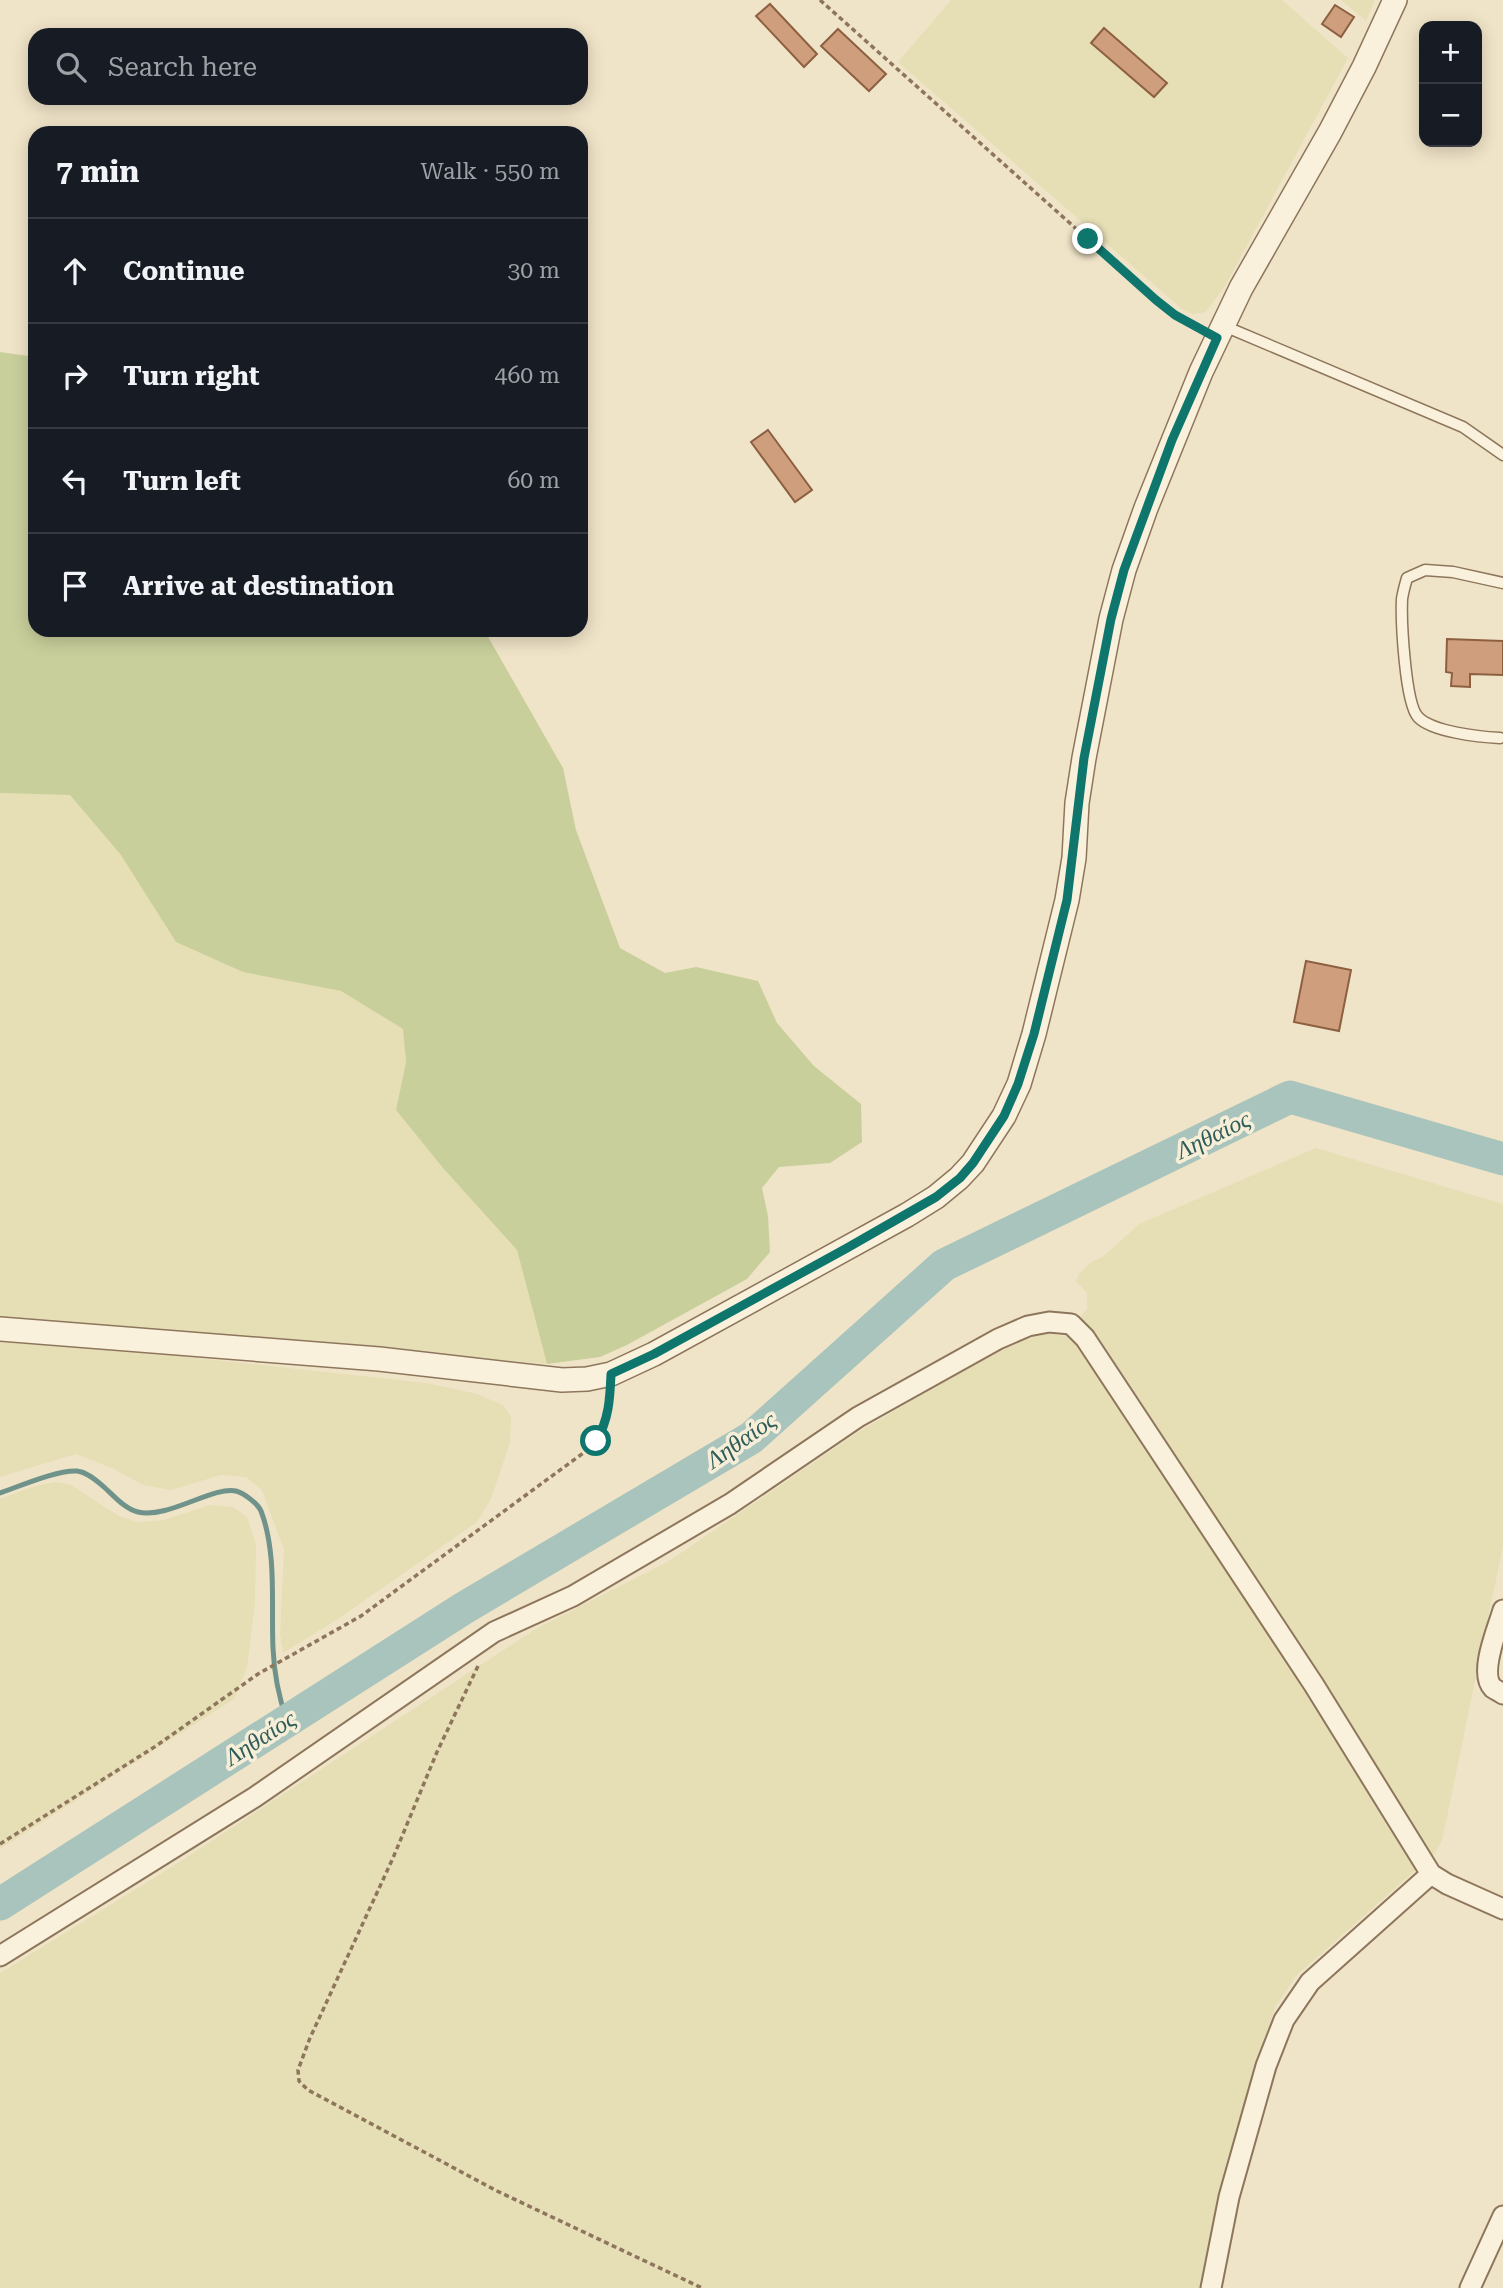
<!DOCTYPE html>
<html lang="en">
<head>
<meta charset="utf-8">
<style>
	:root { --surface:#171b24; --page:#242831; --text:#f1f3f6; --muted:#9ea1a6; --line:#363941 }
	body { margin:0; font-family:"Roboto Serif",serif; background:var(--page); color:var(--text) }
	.controls { position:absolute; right:21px; top:21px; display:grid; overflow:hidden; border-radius:14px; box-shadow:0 4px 18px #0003 }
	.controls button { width:63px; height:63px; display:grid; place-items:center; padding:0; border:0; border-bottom:2px solid var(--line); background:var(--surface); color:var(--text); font:35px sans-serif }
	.stop { position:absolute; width:21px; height:21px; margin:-16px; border:5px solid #0f766e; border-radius:50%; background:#fff }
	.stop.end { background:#0f766e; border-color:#fff; box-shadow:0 2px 7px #0008 }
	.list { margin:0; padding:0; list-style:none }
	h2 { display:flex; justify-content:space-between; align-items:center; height:91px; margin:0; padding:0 28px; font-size:30px }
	h2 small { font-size:23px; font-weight:400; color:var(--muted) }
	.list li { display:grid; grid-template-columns:46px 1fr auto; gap:21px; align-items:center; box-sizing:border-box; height:105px; padding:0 28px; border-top:2px solid var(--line) }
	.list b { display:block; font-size:26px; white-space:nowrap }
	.list em { font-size:23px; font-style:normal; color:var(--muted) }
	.icon { flex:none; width:38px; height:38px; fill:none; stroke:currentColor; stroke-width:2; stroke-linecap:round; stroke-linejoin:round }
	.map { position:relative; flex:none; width:1503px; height:2288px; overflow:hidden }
	.search { position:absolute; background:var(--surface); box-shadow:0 4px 18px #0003; left:28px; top:28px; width:560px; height:77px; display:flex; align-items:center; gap:18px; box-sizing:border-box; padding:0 24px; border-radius:21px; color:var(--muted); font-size:26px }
	.panel { position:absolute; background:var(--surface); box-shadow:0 4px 18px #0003; left:28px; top:126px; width:560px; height:511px; border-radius:21px }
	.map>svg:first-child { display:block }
</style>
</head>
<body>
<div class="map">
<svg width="1503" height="2288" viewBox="0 0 1503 2288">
	<rect width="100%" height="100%" fill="#f0e4c8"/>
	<path fill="#e6deb5" d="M951,0h331l66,58 -123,228 -19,26 -13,2 -11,-5 -284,-247z
		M1341,0h34l-9,21z
		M0,793l70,2 51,60 122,117 98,19 62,38 3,33 -10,48 47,58 74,82 30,114 -547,-46z
		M1316,1148l187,56v342l-61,295 -8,13 -138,122 -21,32 -18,53 -39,135 -15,92h-1203v-315l178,-110 356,-233 135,-69 191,-130 144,-84 42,-14 17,3 24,-27v-16l-11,-12 3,-7 11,-11 14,-7 35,-32z
		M0,1342l169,13 258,28 50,11 26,11 8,12 -1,26 -19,56 -14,23 -139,97 -55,34 -3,-19 4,-84 -22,-60 -16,-13 -25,-2 -50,15 -28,-5 -29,-16 -38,-15 -76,23z
		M55,1482l16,3 48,31 19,6 26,-2 46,-15 23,2 14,10 9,27 -1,58 -8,66 -13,31 -234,150v-350l32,-12z"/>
	<path fill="#c9cf9b" d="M0,352l35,5v273h448l4,5 76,133 13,62 44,118 45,25 31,-6 62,14 19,42 37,43 47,38 1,38 -32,21 -51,4 -17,21 6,28 2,36 -23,27 -120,66 -27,12 -53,7 -30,-114 -74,-82 -47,-58 10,-48 -3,-33 -62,-38 -98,-19 -67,-30 -55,-87 -51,-60 -70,-2z"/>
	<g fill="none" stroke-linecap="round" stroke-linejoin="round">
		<path stroke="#6f938a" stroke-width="5" d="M0,1493c20,-7 57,-23 77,-22 10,1 20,10 27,16 10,9 21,22 34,25 30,7 75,-26 98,-21 8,2 22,13 25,20 16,42 10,93 12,137 1,25 6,50 14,73"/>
		<path stroke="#a9c4bc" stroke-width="33" d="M0,1904l464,-296 287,-170 193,-173 346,-168 213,62"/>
	</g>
	<path fill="#cf9f7d" stroke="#8d5f41" stroke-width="2" d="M770,4l47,50 -13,13 -48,-51z
		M1335,5l19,12 -13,20 -19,-13z
		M1104,28l63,55 -13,14 -63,-54z
		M838,29l48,45 -17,17 -48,-45z
		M768,430l44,60 -17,12 -44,-60z
		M1447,639l56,2v34l-33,-1v13l-19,-1 1,-13 -6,-1z
		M1306,961l45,9 -12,61 -45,-9z"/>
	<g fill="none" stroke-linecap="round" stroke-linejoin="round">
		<g stroke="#8d765c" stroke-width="13">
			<path id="service" d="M1224,326l239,101 40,28
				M1500,738c-20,-1 -68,-6 -82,-21 -13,-14 -17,-97 -16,-118 1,-7 3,-14 5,-21l18,-8 28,2 50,11"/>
		</g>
		<g stroke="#8d765c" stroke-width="23">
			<path id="minor" d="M1503,1610c-5,18 -25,63 -10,78 3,2 7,4 10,6
				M0,1956l255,-159 239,-165 79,-36 157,-92 128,-87 140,-78 30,-13 21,-4 22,2 14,14 229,347 117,189 16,10 56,25
				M1211,2288l18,-91 37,-131 18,-46 26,-38 121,-108
				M1470,2288l33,-72"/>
		</g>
		<g stroke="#8d765c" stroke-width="26">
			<path id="tertiary" d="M0,1329l379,30 183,21 25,-1 24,-5 43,-20 253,-139 29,-18 23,-19 14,-15 31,-47 15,-32 15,-50 33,-134 7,-42 3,-55 7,-45 27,-139 13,-49 22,-62 55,-136 40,-84 89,-156 34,-65 31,-67"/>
		</g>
		<path stroke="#8d765c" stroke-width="3.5" stroke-dasharray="5 3.5" stroke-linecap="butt" d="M820,0l336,300 19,15 24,13
			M478,1666l-41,86 -44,106 -83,180 -12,32 1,11 9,9 189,101 205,97
			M0,1844l156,-98 102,-72 103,-58 225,-165c18,-17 22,-34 24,-58"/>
		<use href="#service" stroke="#faf1dc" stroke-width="10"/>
		<use href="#minor" stroke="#faf1dc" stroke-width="19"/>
		<use href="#tertiary" stroke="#faf1dc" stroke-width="23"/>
	</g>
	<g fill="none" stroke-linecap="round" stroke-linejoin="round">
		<path stroke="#0f766e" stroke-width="9" d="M596,1441c13,-21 14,-43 15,-67l43,-20 193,-106 89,-51 24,-19 13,-15 31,-47 14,-32 16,-50 33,-134 17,-142 27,-139 13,-49 48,-130 45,-102 -42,-23 -19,-15 -68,-61"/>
	</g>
	<g text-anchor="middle" stroke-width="7" stroke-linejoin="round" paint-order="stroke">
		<g font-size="24" font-style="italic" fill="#2f5d5a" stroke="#f7eed8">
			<text transform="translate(1213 1135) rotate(-26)" y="8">Ληθαίος</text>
			<text transform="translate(741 1440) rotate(-35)" y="8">Ληθαίος</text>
			<text transform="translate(260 1738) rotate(-33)" y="8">Ληθαίος</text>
		</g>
	</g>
</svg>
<div class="controls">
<button>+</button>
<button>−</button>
</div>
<div class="stop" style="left:596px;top:1441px"></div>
<div class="stop end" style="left:1088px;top:239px"></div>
<div class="search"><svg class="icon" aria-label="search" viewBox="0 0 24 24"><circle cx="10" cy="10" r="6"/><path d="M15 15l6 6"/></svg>Search here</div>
<section class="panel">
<h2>7 min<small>Walk · 550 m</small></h2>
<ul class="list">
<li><svg class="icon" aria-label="ahead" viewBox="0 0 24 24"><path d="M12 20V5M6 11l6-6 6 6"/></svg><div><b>Continue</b></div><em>30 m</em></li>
<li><svg class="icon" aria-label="right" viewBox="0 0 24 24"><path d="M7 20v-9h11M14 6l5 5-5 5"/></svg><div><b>Turn right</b></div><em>460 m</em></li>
<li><svg class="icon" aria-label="left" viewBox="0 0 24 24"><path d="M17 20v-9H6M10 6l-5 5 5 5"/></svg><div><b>Turn left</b></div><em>60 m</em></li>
<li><svg class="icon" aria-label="arrive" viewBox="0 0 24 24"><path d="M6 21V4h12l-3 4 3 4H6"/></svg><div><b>Arrive at destination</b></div></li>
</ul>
</section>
</div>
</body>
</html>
